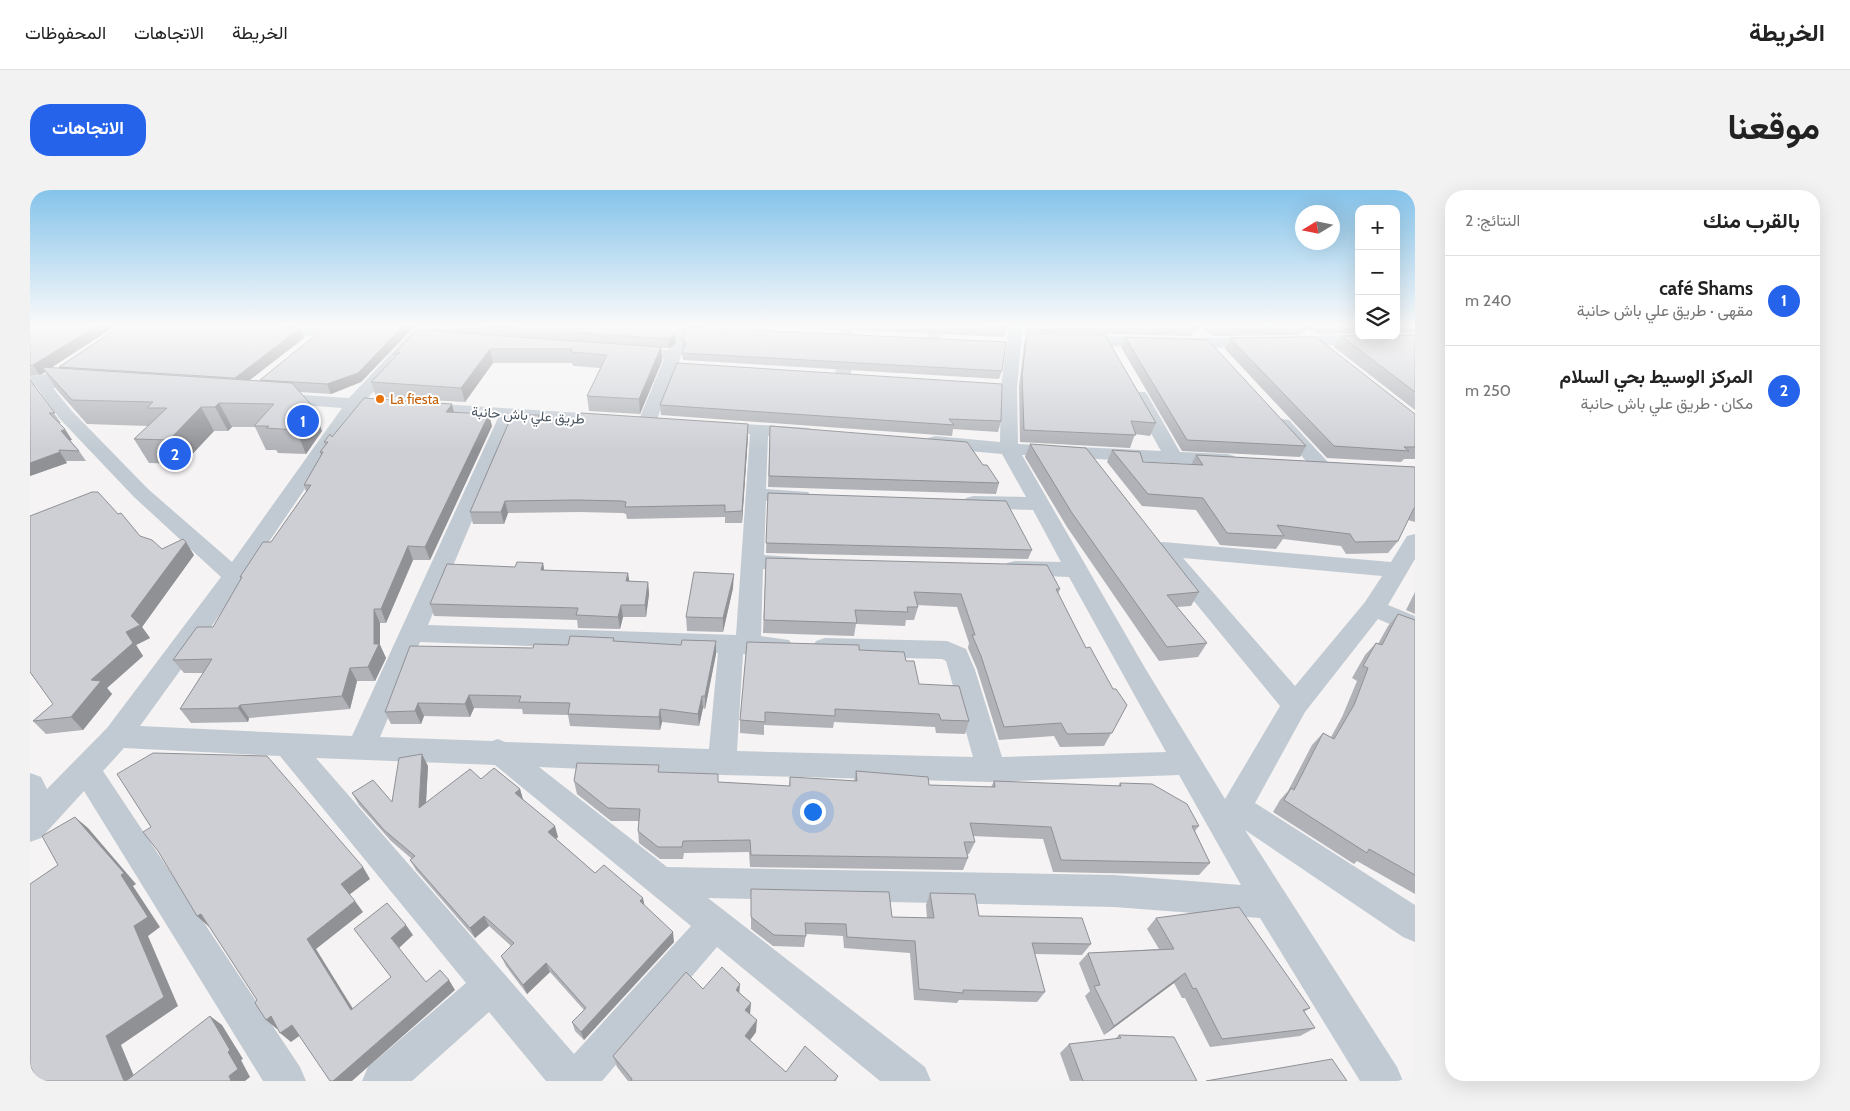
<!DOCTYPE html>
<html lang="ar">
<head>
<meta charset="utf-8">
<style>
	:root { --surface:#fff; --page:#f2f2f2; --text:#222; --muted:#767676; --line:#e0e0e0; --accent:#2563eb }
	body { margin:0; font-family:Cabin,Vazirmatn,sans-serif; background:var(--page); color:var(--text); direction:rtl }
	.controls { position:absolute; right:15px; top:15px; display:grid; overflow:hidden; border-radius:10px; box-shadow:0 5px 20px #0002 }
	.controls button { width:45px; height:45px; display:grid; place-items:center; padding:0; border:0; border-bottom:1px solid var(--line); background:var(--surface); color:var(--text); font:25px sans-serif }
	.compass { position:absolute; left:1265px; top:15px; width:45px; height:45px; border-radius:50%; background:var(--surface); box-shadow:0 5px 20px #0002; rotate:260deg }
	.you { position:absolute; left:782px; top:621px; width:18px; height:18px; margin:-12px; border:4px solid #fff; border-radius:50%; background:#1a73e8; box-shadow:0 0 0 8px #1a73e833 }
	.badge { display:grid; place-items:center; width:32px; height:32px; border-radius:50%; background:var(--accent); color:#fff; font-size:16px; font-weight:700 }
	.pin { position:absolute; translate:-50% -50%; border:2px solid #fff; box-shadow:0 1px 5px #0006 }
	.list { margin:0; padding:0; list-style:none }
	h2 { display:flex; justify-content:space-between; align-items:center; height:65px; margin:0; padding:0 20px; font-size:21px }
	h2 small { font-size:16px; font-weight:400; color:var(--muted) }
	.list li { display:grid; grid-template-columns:32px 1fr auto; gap:15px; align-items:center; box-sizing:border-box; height:90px; padding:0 20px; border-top:1px solid var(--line) }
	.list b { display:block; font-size:19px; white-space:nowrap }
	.list p { margin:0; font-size:16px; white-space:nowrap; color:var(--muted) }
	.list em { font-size:16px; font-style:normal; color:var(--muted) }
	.icon { flex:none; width:28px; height:28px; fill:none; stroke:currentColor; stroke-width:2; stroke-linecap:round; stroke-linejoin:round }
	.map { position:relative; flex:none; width:1385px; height:891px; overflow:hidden; direction:ltr; border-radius:20px }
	header { display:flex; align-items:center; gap:30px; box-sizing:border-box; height:70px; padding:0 25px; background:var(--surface); border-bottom:1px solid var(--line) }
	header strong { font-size:24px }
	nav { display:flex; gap:28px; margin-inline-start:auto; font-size:18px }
	.intro { display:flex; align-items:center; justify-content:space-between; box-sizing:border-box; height:120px; padding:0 30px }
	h1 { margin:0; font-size:35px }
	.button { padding:12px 22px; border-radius:20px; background:var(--accent); color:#fff; font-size:18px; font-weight:700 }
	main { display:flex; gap:30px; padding:0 30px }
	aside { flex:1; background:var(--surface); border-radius:20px; box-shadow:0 5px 20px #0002 }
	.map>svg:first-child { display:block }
</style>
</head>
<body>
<header>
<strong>الخريطة</strong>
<nav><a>الخريطة</a><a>الاتجاهات</a><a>المحفوظات</a></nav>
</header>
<div class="intro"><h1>موقعنا</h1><a class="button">الاتجاهات</a></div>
<main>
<aside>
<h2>بالقرب منك<small>النتائج: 2</small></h2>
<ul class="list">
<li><span class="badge">1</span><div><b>café Shams</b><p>مقهى · طريق علي باش حانبة</p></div><em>240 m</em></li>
<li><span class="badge">2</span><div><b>المركز الوسيط بحي السلام</b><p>مكان · طريق علي باش حانبة</p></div><em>250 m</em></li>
</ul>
</aside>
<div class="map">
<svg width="1385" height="891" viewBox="0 0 1385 891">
	<rect width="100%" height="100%" fill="#f5f3f3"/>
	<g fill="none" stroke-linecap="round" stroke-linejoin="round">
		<path fill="#c1cad2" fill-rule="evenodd" d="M388,135h16l-67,74 244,16 6,1 3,4 -3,4 -6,1 -96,-6 -87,206 308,10 14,-201 -43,-3 -3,-4 3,-4 6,-1 96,6 3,4 -3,4h-41l-2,53 42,3 3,4 -3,4 -42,1 -2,54 44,3 3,5 -3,5 -8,2 -37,-1 -2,67 28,4 4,6 -4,6 -9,3 -37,-1 -6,97 236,6 -27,-96 -4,-2 -117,-3 -9,-3 -4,-6 4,-6 9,-3 122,3 19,8 9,21 27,87 164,-5 -97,-175 -54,-2 -8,-2 -3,-5 3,-5 8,-2 46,1 -28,-52 -60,-2 -7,-2 -3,-4 3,-4 7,-2 53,1 -24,-43 -67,-6 -7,-2 -2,-4 2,-4 7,-2 65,6 1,-55 8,-62h14l-6,62 1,57 143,7 -31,-55 3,-4h12l3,4 32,56 47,2 7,2 3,4 -3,4 -7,2 -205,-11 123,213 80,131 55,-93 -119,-145 -2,-6 -4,-1 -3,-5 3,-5 8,-2 228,20 16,-26 8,-2v25l-27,46 27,11v19l-37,-16 -73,93 -50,91 160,102v37l-12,-5 -158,-107 152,237 6,14h-43l-100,-163 -146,-11 -406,-9 217,169 6,14h-51l-163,-134 -115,134h-56l-57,-69 -77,69h-50l6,-14 98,-84 -186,-227 -156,-8 -21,23 197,296 6,14h-43l-179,-290 -43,47 -11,4v-69l11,4 6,12 60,-61 114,-151 -87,-80 -75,-79 -23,-32h-6v-10c11,1 18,-6 29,-3l2,3 -1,2 31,3 2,4 -2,4 -38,-1 18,22 77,79 84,73 110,-154 -68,-5 -6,-1 -3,-4 3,-4 6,-1 75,5zM329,219l139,9 -146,318 -212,-10 65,-90zM1153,368l199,18 -17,26 -70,84zM390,452l298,11 -9,96 -204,-7 -7,-3 -6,2 -112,-4zM286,568l179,7 196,161 -117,128zM509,577l183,8 269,7 188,-7 62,110 -127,-10 -447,-8z
			M648,135h15l-37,97 -3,4h-12l-3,-4 26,-63 -37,-2 -8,-5 8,-5 41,3z
			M727,135h15l-4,10 -5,2 -8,-5z
			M809,135h14l-2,52 -2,4h-12l-2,-4z
			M895,135h14l3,15 -3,3h-10z
			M238,136l55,1 8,5 -8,5 -60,-4 -2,-3z
			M1385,144v10l-207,4 -133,-2 -8,-5 8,-5 133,2z
			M1253,229l6,1 38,41 3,4 -3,4h-14l-36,-41 -3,-4 3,-4z"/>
	</g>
	<path fill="#b0b2b7" d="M0,135h87l-66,43h9l-1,-1 241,-39 4,10 -54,42 11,1 -1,-1 68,-55h88l-55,57 -30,12 -32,-2 23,39 -16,23 -28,-1 -2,-3h-10l-11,-23h-23l-4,4h-14l-31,33 -34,-1 -15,-24 14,-13 -61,-2 -30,-34 -12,-18 -5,3 -10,1z
		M400,135h234l11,10 1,9 -7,4h-8l1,13 -22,53 -51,-3 -2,-15 13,-28 -27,-2 -1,-3h-79l-28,39 -89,-5 -5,-15 61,-51z
		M714,135h264l-4,12z
		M994,135h335v8l-41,1 -11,-5 -7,6 -87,1 -12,-9 -8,4 -2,5 -166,-4z
		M1366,135h19v7l-19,1z
		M997,143l129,90 -6,13 -15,-2 -5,14 -110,-6 -1,-55 5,-42z
		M1385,145v75l-81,-63 7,-11z
		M1095,147l181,109 -6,11 -118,-6 -61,-104z
		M1200,148l185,76v45h-11l-3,3 -74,-4 -102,-109z
		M652,150l320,31 -3,8 -316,-19 -1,-7 2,-4 -2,-1z
		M0,190l31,43h-2l13,17h-2l9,11 7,10h-20l1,2 -37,13z
		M630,215l341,16 -3,11 -45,-3 -1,7 -291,-21z
		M424,222l38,14 -62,134h-17l-27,63h-6v22l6,13 -11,23h-18l-7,28 -101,9 -1,4 -57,1 -11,-14 23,-36h-19l-11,-13 40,-33 28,-48 -1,-2 31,-35 35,-50 -2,-7 17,-29 -1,-4 5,-7 -1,-3 8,-5z
		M510,230l208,16 -6,87h-17v-6l-98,2 -1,-5 -3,-1 -44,-1 -71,1 -4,11h-31l-3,-12z
		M740,236l213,39 16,18 -3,11 -228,-7z
		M1000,254l169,148 -8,14 -14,1 30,36 -9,14 -39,4 -92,-134 -42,-70z
		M1082,260l31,12 48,3 5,-10 219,12v55l-7,-2 -10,21 -10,12 -42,1 -5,-8 -58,-7 -7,10 -56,-4 -24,-35 -54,-4 -35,-44z
		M738,303l264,57 -4,9 -262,-6z
		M110,346l22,13 32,6 -52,72 8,11 -14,7 7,11 -36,32 5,6 -29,36 -37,4 -13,-13 20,-17z
		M736,368l294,31 -2,5 28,54 27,41 14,16 -23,41 -44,1 -6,-11 -55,4 -22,-71 -9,-21 1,-5 -12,-36 -40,-2 1,2 -4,13h-8l-1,6 -49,-2 -2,12 -91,-3z
		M513,373l1,7 85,11 19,1 1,12 -3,23h-23l-3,12 -42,-1 -1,-8 -143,-4 -4,-12 85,-37z
		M703,398l-10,44 -36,-1 -1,-14z
		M1385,402v22l-9,-4z
		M1368,424l17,6v274l-58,-33 -3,3 -81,-52 7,-12 8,-9 24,-46 11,-12 8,4 11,-20 15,-36 -5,-3 13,-23 11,-12 2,1 10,-18z
		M584,451l102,13 -11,55 -2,-1 -4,18 -37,-4 -2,8 -90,-4 -2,-11 -45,-1 -1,-5 -48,-1 -4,9 -46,-1 -3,8h-30l-6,-12 148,-64z
		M829,460l47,11 13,23 50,37 -4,13 -29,-1 -1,-6 -101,-5 -1,6 -69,-3v10l-24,-2v-13z
		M398,576l-2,37 55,-24 39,10 3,10 35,38 -2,2 39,34 49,32 30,37 -90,98 -9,-9 -3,-9 12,-12 -34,-38 -23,22 -21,-28 -5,-10 10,-10 -22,-20 -14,12 -59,-68 -6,-10 2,-1 -21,-18 -32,-36 -7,-12 40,9z
		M826,581l73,14 62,2 3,-6 124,5 2,-3 79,43 -4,5 15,32 -11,12 -146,-3 -10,-33 -70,-3 2,6 -6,12h-2l1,4 -5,12 -213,-3 -1,-15 -65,1 -1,6h-23l-21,-16 -1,-12 1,-10h-28l-34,-27 -3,-13 86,-9 58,10 71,4 1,-9 64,4z
		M721,699l141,28 35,1 -1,-13 4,-12 49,23 112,28 -9,11 -47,-1 10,38 -8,10 -78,-2 -2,3 -43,-3 -4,-47 -66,-5 -1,-12 -37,-2 -2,13 -31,-1 -22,-17z
		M1126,728l154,90 -6,4 11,16 -15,8 -90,11 -25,-49h-3l-8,-15 -70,52 -19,-39 5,-5 -11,-28 9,-10 71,-4 -12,-20z
		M673,799l37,4 10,21 6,18 -6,8 36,32 52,4 -2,5h-208l-11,-14 -4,-11z
		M1089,845l78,46h-127l-10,-28 9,-9 46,-5z"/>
	<path fill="#909195" d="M68,135h19l-71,46 -4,-4 3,5 -5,3 -7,-10z
		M374,135h12l-55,57 -30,12 -4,-10z
		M1172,135l-1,2 -8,4 3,-5h-2z
		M1275,135h4l-2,4 -7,6z
		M270,138l4,10 -65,50 -4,-10z
		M645,145l1,9 -7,4 -1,-9z
		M631,157l1,14 -22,53 -1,-15z
		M460,159l3,14 -28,39 -4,-14z
		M189,213l13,24 -4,4 -13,-24z
		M422,214l3,12 -9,-4z
		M171,217l13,24 -31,33 -14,-24z
		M283,217l9,24 -16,23 -10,-24z
		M459,224l3,12 -62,134 -5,-13z
		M718,234v12l-6,87v-12z
		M35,239l7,11 -4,1 -7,-10z
		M30,262l7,11 -37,13v-13z
		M475,311l3,12 -4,11 -3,-12z
		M156,352l8,13 -52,72 8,11 -14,7 7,11 -36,32 5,6 -29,36 -12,-13 20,-37 40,-64z
		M378,356l5,14 -27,63 -5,-14z
		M513,373l2,12 -4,-5z
		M598,383l2,12 -4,-4z
		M704,384l-1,14 -10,44v-14z
		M618,392l1,12 -3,23 -1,-12z
		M591,415l2,12 -3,12 -2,-12z
		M344,419l6,14v22l6,13 -11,23 -7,-14 6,-23z
		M686,451v13l-11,55v-13z
		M320,478l7,13 -7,28 -8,-13z
		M439,505l5,13 -4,9 -5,-13z
		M672,506l1,12 -4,18 -1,-12z
		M388,513l6,13 -3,8 -6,-13z
		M210,515l9,13 -1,4 -10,-14z
		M630,519l2,13 -2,8 -1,-13z
		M392,564l6,12 -3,53 -6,-11z
		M490,599l3,11 -8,-7z
		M45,627l13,11 48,56 -3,2 27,41 -12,9 30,70 -57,39 15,36h-12l-18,-45z
		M525,636l3,11 -7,6 -3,-11z
		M333,677l7,12 -21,16 -8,-11z
		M613,708l2,10 -5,-7z
		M325,711l8,11 -47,37 44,71 -9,-10 -44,-71z
		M171,724l8,13 -12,-11z
		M454,726l5,10 -14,12 -5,-10z
		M376,735l7,10 -14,13 -8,-10z
		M643,742l1,10 -90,98 -3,-8z
		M516,773l4,9 -23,22 -4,-9z
		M1155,783l-11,10 -70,52 10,-9z
		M419,790l6,10 -103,91h-19z
		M710,794l-1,13 -3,-7z
		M721,813l-1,12 -5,-5z
		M180,826l12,9 21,34 -2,1 9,17 -5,4h-14z
		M241,826l11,9 -5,4 -11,-9z
		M727,830l-1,12 -11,15v-11z
		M262,835l10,9 -11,8 -11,-9z"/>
	<path fill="#cdcfd5" stroke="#909195" d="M0,135h68l-65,40 -3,1z
		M92,135h120l58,3 -65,50 -176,-11z
		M298,135h76l-46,48 -31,11 -67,-4z
		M445,135h189l11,10 -7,4z
		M950,135h28l-1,2z
		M657,137l319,15 -4,29 -320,-18 4,-10 -4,-3z
		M387,140l244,17 -22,52 -52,-3 20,-41 -36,-3 1,-3h-82l-29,39 -90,-6 29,-30 -7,3z
		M997,143l78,2 51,88 -25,-2 5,14 -112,-5 -2,-55z
		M1385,145v57l-74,-56h55z
		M1095,147l83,3 98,106 -119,-6z
		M1286,147l99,77v33h-11l5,4 -75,-5 -104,-108z
		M647,173l325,21 -1,37 -52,-2 5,6 -294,-20z
		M12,177l250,16 21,24 -17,23 -30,-2 3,-2h-15l20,-22 -55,-1 -4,4h-14l-32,33 -35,-1 33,-31h-20l6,-6 -81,-2z
		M0,190l25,33h-6l16,16 -4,2 18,20 -20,-1 1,2 -30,11z
		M334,208l88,6 -6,8 43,2 -64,133 -17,-1 -27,63h-7v35h5l-11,23 -18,1 -8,28 -102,9 -2,3 -58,1 32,-50 -39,1 24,-33h16l29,-50h-2l23,-35h8l40,-57h-7l19,-33h-3l8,-10h-4l6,-8 2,3z
		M551,223l167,11 -6,87 -17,1v-7l-100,2 1,-5 -4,-1 -45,-1 -72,1 -4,11h-31l42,-97h27l-1,5h40z
		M740,236l197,16 16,23h4l12,18 -230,-7z
		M1000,254l56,4 113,144 -32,3 40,48 -40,4 -95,-134z
		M1082,260l28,2 3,10 60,3 -7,-10 219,12v41h-1l-16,33 -43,1 -5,-8 -73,-9 7,11 -57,-3 -24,-35 -55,-4z
		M62,302h6l20,22 3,-1 19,23 12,4 10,9 21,-10 3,3 -55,74 9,9 -14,7 7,11 -42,37 10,1 -30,36 -38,4 20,-17 -23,-32v-156z
		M738,303l238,8 26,49 -266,-7z
		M736,368l281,7 13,24h-4l30,59 4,-1 23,42h3l11,16 -15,28 -45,1 -6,-11 -57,4 -23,-71 -9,-21h3l-14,-41 -47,-2 4,15h-11l1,5 -53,-2 2,13 -93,-3z
		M487,372l26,1 -2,7 87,3 -2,8 22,1 -3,23h-24l-3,12 -42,-2 2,-7 -148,-4 17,-40 68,3z
		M664,382l40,2 -11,44 -37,-1z
		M1368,424l17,6v255l-46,-26 -2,4 -83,-53 7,-12 3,2 29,-57 11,6 20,-34 14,-37 -5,-2 13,-23 6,2z
		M540,446l44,2 -1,3 68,4 1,-5 34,1 -11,55h-3l-4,18 -38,-5 -1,8 -91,-3 2,-11 -51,-1 2,-6 -52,-1 -4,9 -47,-1 -3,8 -30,1 25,-66 123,2 1,-4 34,1z
		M717,452l112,3v5l45,2 2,9h8l5,23 40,2 10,35 -28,-1 -2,-6 -104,-5v7l-70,-4v10l-25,-2z
		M123,563l114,3 96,111 -22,17 14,17 -48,38 44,71 40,-33 -37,-48 33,-26 19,22 -15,13 35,44 14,-12 9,10 -116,101h-3l-38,-56 -12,8 -9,-17 -5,4 -11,-17 2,-3 -56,-86 -4,2 -39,-65 -15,-19 8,-5 -34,-53z
		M392,564l-3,54 51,-39 11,10 13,-11 26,21 -5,4 40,33 -7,6 47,41 9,-8 39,33 -3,3 33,31 -92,100 -9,-10 14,-14 -40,-45 -23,22 -22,-29 13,-13 -30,-27 -14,12 -60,-68 5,-4 -31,-26 -32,-37 21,-13 19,22 7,-44z
		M547,573l82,2 -1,7 60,2v8l72,4v-9l67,4 -1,-10 72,6 1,8 66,2 -1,-6 127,5 -1,-3 32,1 35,20 12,22h-7l18,37 -149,-3 -10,-33 -81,-4 5,19h-11l4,16 -217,-3 -1,-15 -67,1 -1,6h-24l-20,-16 2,-22 -32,-1 -34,-27z
		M45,627l49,56 -3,2 27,42 -14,9 30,71 -58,39 18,45h-91l-1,-6 2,-1 -4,-9v-181l28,-19 -16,-29z
		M721,699l138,3 3,25 42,1 -4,-25 45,1 4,22 103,2 9,26 -59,-1 13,49 -82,-2v3l-44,-4 -4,-48 -68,-4 -1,-13 -41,-1 1,13 -32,-1 -23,-18z
		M1209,717l71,101 -7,2 12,18 -93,11 -26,-51 -3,1 -8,-16 -71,53 -20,-40 6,-1 -12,-32 86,-4 -18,-31z
		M692,777l18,17 -4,6 15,13 -6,7 12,10 -12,16 41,36 19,-26 33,30 -4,5h-203l1,-2 -19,-23 73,-84 17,17z
		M180,826l20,34 -2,2 10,17 -9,7 2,5h-105z
		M1089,845l55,2 23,44h-114l-14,-37 52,-6z
		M1302,869l15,22h-141z"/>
	<linearGradient id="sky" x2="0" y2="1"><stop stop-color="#85c3ea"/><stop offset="0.52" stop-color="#fafafa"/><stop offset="1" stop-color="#fafafa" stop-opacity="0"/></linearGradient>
	<rect width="1385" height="260" fill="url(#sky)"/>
	<circle fill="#e8710a" stroke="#fff" stroke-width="2" cx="350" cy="209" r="5"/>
	<g text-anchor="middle" stroke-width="4" stroke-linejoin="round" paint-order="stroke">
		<g font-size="14" fill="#c56008" stroke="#fff" text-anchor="start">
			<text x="360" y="214">La fiesta</text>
		</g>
		<g font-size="14" fill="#4a5661" stroke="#fff">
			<text transform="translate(498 225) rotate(4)" y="5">طريق علي باش حانبة</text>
		</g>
	</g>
</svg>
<div class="controls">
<button>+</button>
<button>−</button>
<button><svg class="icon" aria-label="layers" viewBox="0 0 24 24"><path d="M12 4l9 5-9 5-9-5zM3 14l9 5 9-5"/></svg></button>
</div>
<svg class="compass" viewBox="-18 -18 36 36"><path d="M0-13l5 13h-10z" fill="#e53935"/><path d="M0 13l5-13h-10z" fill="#767676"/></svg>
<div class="you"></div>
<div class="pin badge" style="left:273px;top:231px">1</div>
<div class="pin badge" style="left:145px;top:264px">2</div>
</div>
</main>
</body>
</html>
